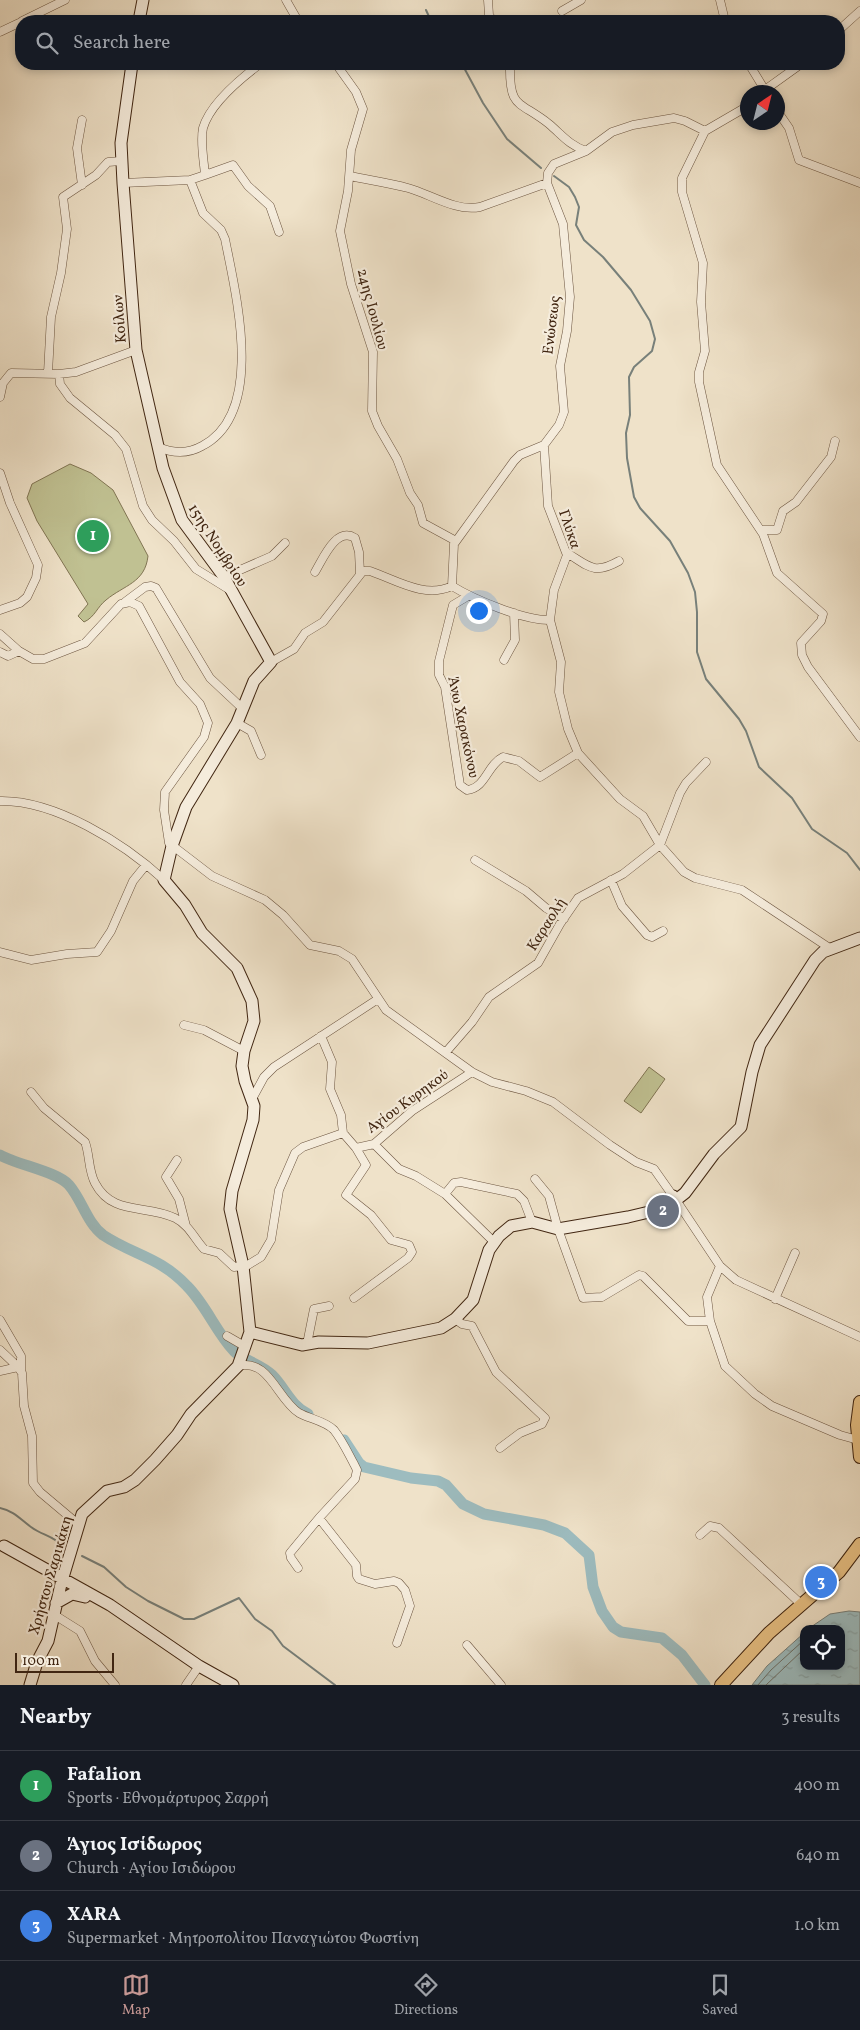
<!DOCTYPE html>
<html lang="en">
<head>
<meta charset="utf-8">
<style>
	:root { --surface:#171b24; --page:#242831; --text:#f1f3f6; --muted:#9ea1a6; --line:#363941; --accent:#c59692 }
	body { margin:0; font-family:Vollkorn,serif; background:var(--page); color:var(--text) }
	.controls { position:absolute; right:15px; bottom:15px; display:grid; overflow:hidden; border-radius:10px; box-shadow:0 2px 8px #0003 }
	.controls button { width:45px; height:45px; display:grid; place-items:center; padding:0; border:0; border-bottom:1px solid var(--line); background:var(--surface); color:var(--text); font:25px sans-serif }
	.compass { position:absolute; left:740px; top:85px; width:45px; height:45px; border-radius:50%; background:var(--surface); box-shadow:0 2px 8px #0003; rotate:35deg }
	.scale { position:absolute; left:15px; bottom:12px; width:99px; box-sizing:border-box; padding-left:5px; border:2px solid #412612; border-top:0; font-size:14px; line-height:18px; white-space:nowrap; color:#412612; -webkit-text-stroke:4px #f5ecdc; paint-order:stroke }
	.you { position:absolute; left:478px; top:610px; width:18px; height:18px; margin:-12px; border:4px solid #fff; border-radius:50%; background:#1a73e8; box-shadow:0 0 0 8px #1a73e833 }
	.badge { display:grid; place-items:center; width:32px; height:32px; border-radius:50%; background:var(--accent); color:#fff; font-size:16px; font-weight:700 }
	.pin { position:absolute; translate:-50% -50%; border:2px solid #fff; box-shadow:0 1px 5px #0006 }
	.list { margin:0; padding:0; list-style:none }
	h2 { display:flex; justify-content:space-between; align-items:center; height:65px; margin:0; padding:0 20px; font-size:21px }
	h2 small { font-size:16px; font-weight:400; color:var(--muted) }
	.list li { display:grid; grid-template-columns:32px 1fr auto; gap:15px; align-items:center; box-sizing:border-box; height:70px; padding:0 20px; border-top:1px solid var(--line) }
	.list b { display:block; font-size:19px; white-space:nowrap }
	.list p { margin:0; font-size:16px; white-space:nowrap; color:var(--muted) }
	.list em { font-size:16px; font-style:normal; color:var(--muted) }
	.icon { flex:none; width:28px; height:28px; fill:none; stroke:currentColor; stroke-width:2; stroke-linecap:round; stroke-linejoin:round }
	.map { position:relative; flex:none; width:860px; height:1685px; overflow:hidden }
	.search { position:absolute; background:var(--surface); box-shadow:0 2px 8px #0003; left:15px; right:15px; top:15px; height:55px; display:flex; align-items:center; gap:12px; box-sizing:border-box; padding:0 18px; border-radius:20px; color:var(--muted); font-size:19px }
	.sheet { height:275px; background:var(--surface) }
	nav { display:flex; justify-content:space-around; align-items:center; box-sizing:border-box; height:70px; border-top:1px solid var(--line); background:var(--surface); font-size:14px; color:var(--muted) }
	nav a { display:grid; justify-items:center; gap:2px }
	nav .on { color:var(--accent) }
	.map>svg:first-child { display:block }
</style>
</head>
<body>
<div class="map">
<svg width="860" height="1685" viewBox="0 0 860 1685">
	<defs>
		<pattern id="water-ripples" width="26" height="14" patternUnits="userSpaceOnUse" patternTransform="scale(1.25)"><rect width="26" height="14" fill="#9dbcbf"/><path d="M2 4q2-2 4 0t4 0M15 11q2-2 4 0t4 0" fill="none" stroke="#88a1a3"/></pattern>
	</defs>
	<rect width="100%" height="100%" fill="#efe2c9"/>
	<filter id="stains"><feTurbulence type="fractalNoise" baseFrequency=".004" numOctaves="4"/><feColorMatrix values="0 0 0 0 .2 0 0 0 0 .09 0 0 0 0 .02 0 0 0 .5 -.17"/></filter>
	<radialGradient id="worn" r=".72"><stop offset=".6" stop-color="#630" stop-opacity="0"/><stop offset="1" stop-color="#630" stop-opacity=".3"/></radialGradient>
	<path fill="#c0c192" stroke="#807452" d="M70,464l21,9 22,17 35,66c-3,27 -24,29 -42,44 -9,7 -11,17 -22,22l-6,-6 10,-12 -51,-83 -10,-23 5,-14z
		M649,1067l16,12 -24,34 -17,-12z"/>
	<path fill="url(#water-ripples)" stroke="#78807a" d="M849,1611l11,1v73h-108l15,-19 37,-33v33h37v-37h-33l22,-15z"/>
	<g fill="none" stroke-linecap="round" stroke-linejoin="round">
		<path stroke="#6f7168" stroke-width="1" d="M758,1685l13,-15 33,-30
			M766,1685l38,-36"/>
		<path stroke="#78807a" stroke-width="2" d="M426,10l5,11
			M462,64l21,39 24,36 34,29
			M554,176l15,11 6,10 4,10 -3,18 8,15 19,17 28,33 19,31 5,18 -3,12 -18,16 -5,10 1,38 -4,18 1,25 7,39 6,11 30,33 18,32 7,19 2,20v40l9,27 33,40 7,12 13,36 33,31 20,31 35,24 13,17
			M0,1508c14,3 20,11 31,19 12,9 22,8 34,21
			M82,1556l22,11 22,20 22,14 36,18h10l45,-21 16,21 17,12 11,15 52,39"/>
		<path stroke="#9dbcbf" stroke-width="11" d="M0,1155c18,10 58,17 69,30 13,15 18,38 34,50 30,20 57,22 84,51 19,19 29,46 47,65 8,9 27,13 38,24 13,13 19,31 36,39
			M344,1440l15,23 5,4 47,11 27,3 8,4 17,19 21,10 60,11 21,8 24,22 4,32 9,24 11,16 8,5 41,6 20,17 23,30"/>
		<g stroke="#6c5540" stroke-width="9">
			<path id="street" d="M286,0l12,21
				M488,0l1,15 4,6
				M720,0l5,21
				M562,11l19,-11
				M22,21l43,-21
				M839,30l21,-19
				M0,32l21,-10
				M336,64l20,28 7,17 -12,41 -3,41 -8,40 11,53 22,68 -1,59 6,15 19,33 13,34 8,12 5,18 33,18
				M510,64c-1,46 9,36 39,60 13,11 20,21 37,27
				M749,64l17,28
				M762,92l39,-28
				M748,106l-43,25 -23,47v14l21,71 -2,39 4,49 -6,21v10l18,83 46,69 14,39 46,41 -2,7 -20,22 1,12 6,12 52,70
				M778,112l11,16 10,32 61,23
				M82,120l-5,28 5,37
				M205,175l28,-10 15,21 22,20 9,26
				M350,176c19,4 39,7 58,12 22,6 48,24 72,19l67,-24
				M123,183l67,-3 15,-5c-1,-14 -5,-33 -2,-47 7,-24 37,-49 57,-64
				M48,373l3,-56 10,-44 6,-44 -4,-32 33,-22 12,-13 13,-1
				M59,374l1,10 10,14 45,37 11,14 17,57 9,14 22,21 22,28 34,21
				M0,397l3,-14 8,-10 48,1 17,-2 60,-22
				M544,445l4,61 19,49 -13,35 -4,30
				M158,447c14,6 30,7 44,-1 64,-33 34,-151 23,-207l-4,-9 -18,-17 -13,-33
				M0,473l10,30 28,62 -2,13 -9,19 -7,6 -20,7
				M761,530h16l6,-19 13,-9 35,-45 4,-16
				M567,553c23,14 27,22 52,8
				M315,572c8,-13 21,-46 40,-34l4,14 1,21
				M224,577l48,-21 13,-13
				M452,586l2,-42 60,-83 6,-6 24,-10 15,-20 5,-13 -4,-46 7,-35 3,-34 -7,-73 -16,-41 1,-10 6,-9 32,-13 26,-19 21,-7 41,-7 11,3 20,10
				M452,586c21,13 73,35 98,34l11,42 -2,30 9,37 10,24 42,46 23,17 17,29 24,27 11,6 47,12 89,59
				M468,596l-15,9 -14,56v14l6,12 15,98 7,5c19,-2 20,-25 36,-33l16,4 21,16 38,-24
				M125,602l20,-15 6,-1 5,2 54,90 32,30
				M0,634l19,17 14,8h11l41,-16 36,-39 9,-2 9,4 41,76 20,22 8,19 -4,14 -39,55 -1,18 5,33 43,33 53,24 18,15 27,30 29,6 13,8 34,51 86,62 20,10 34,9 27,11 57,43 26,17 18,7 19,27
				M0,652l8,4 11,-5
				M504,660l11,-20 -1,-27
				M271,662l23,-13 11,-16 18,-11 40,-51h7c26,9 55,28 82,15
				M237,723l14,8 10,24
				M0,801c55,-1 124,42 164,79
				M475,860l51,31 20,17 18,11
				M611,880l11,26 25,29 5,2 11,-6
				M0,952l31,8 36,-6 30,-2 14,-21 22,-50 13,-16
				M184,1025l20,5 40,21
				M321,1036l11,26 -2,27 11,26 2,18
				M446,1052l26,-30 17,-25 49,-34 22,-39 18,-26 45,-24 37,-29 20,-52 6,-10 20,-21
				M31,1092l13,16 41,34c5,13 3,28 10,41 17,33 51,21 80,35 14,7 19,20 29,31l15,4 15,14 9,-1
				M252,1099l12,-22 10,-10 104,-68
				M374,1144l25,25 17,7 29,18 49,48
				M356,1148l18,-4 38,-33 60,-39
				M177,1160l-11,17 13,22 7,27
				M535,1179l14,17 9,33 25,69 19,-1 37,-22 4,1 45,45h22
				M445,1194l9,-11 7,-1 56,12 7,7 8,21
				M676,1200l44,66 -13,31 3,24 15,45 30,28 17,12 68,29 18,5
				M720,1266l16,14 124,57
				M243,1268l18,-11 10,-17 8,-50 16,-37 8,-6 40,-14 13,15 10,17 -20,30 25,20 20,25 18,5 3,7 -4,6 -54,40
				M775,1299l20,-46
				M455,1319l7,5 10,2 24,46 49,46 -3,6 -22,9 -20,15
				M0,1320l21,36v14
				M227,1336l19,11
				M307,1344l7,-35 15,-3
				M0,1350l18,17 4,6 2,33 8,30 1,47 7,9 38,32
				M238,1366c31,-8 39,33 61,47 11,6 26,8 35,17 8,10 14,23 20,34l3,6 -2,9 -36,39 37,47 1,11 2,3 16,5 19,-3 5,2 6,7 5,16 -13,37
				M0,1371l18,-4
				M700,1535l10,-9 9,2 82,76
				M298,1568l-7,-10 -1,-5 29,-35
				M53,1614l27,17 15,30 20,24
				M467,1645l34,40
				M186,1685l13,-19"/>
		</g>
		<g stroke="#412612" stroke-width="13">
			<path id="secondary" d="M139,21l4,-21
				M250,1332l52,13 17,-3 49,1 73,-15 14,-9 18,-19 16,-50 10,-14 12,-10 21,-4 26,7 70,-12 21,-5 24,-16 3,4 9,-7 29,-39 27,-27 11,-55 8,-27 55,-85 8,-8 37,-14
				M4,1546l106,59 89,61 34,19
				M56,1603l16,-9 13,3
				M30,1685l7,-23 11,-21 13,-57 21,-70 25,-23 17,-4 11,-7 20,-20 22,-25 14,-21 47,-48 12,-34 -7,-66 -13,-57 2,-18 21,-71 1,-14 -9,-25 -3,-15 2,-15 10,-30 -2,-20 -15,-33 -35,-35 -17,-28 -21,-25 8,-34 14,-39 51,-84 17,-42 17,-19 -47,-85 -42,-57 -19,-52 -27,-118 -13,-167 -2,-40 11,-79"/>
		</g>
		<g stroke="#412612" stroke-width="14">
			<path id="primary" d="M860,1402l-3,23 3,32
				M721,1685l48,-52 70,-61 21,-28"/>
		</g>
		<use href="#street" stroke="#f5ecdc" stroke-width="8"/>
		<use href="#secondary" stroke="#f5ecdc" stroke-width="11"/>
		<use href="#primary" stroke="#e8c184" stroke-width="12"/>
	</g>
	<g text-anchor="middle" stroke-width="4.5" stroke-linejoin="round" paint-order="stroke">
		<g font-size="15" fill="#412612" stroke="#f5ecdc">
			<text transform="translate(373 309) rotate(75)" y="5">24ης Ιουλίου</text>
			<text transform="translate(119 319) rotate(-94)" y="5">Κοίλων</text>
			<text transform="translate(551 325) rotate(-83)" y="5">Ενώσεως</text>
			<text transform="translate(570 529) rotate(71)" y="5">Γλύκα</text>
			<text transform="translate(218 545) rotate(57)" y="5">15ης Νομβρίου</text>
			<text transform="translate(464 727) rotate(78)" y="5">Άνω Χαρακόνου</text>
			<text transform="translate(546 924) rotate(-58)" y="5">Καραολή</text>
			<text transform="translate(407 1101) rotate(-36)" y="5">Αγίου Κυρηκού</text>
			<text transform="translate(50 1575) rotate(-74)" y="5">Χρήστου Σαρικάκη</text>
		</g>
	</g>
	<rect width="100%" height="100%" filter="url(#stains)"/>
	<rect width="100%" height="100%" fill="url(#worn)"/>
</svg>
<div class="controls">
<button><svg class="icon" aria-label="locate" viewBox="0 0 24 24"><circle cx="12" cy="12" r="6"/><path d="M12 2v4M12 18v4M2 12h4M18 12h4"/></svg></button>
</div>
<svg class="compass" viewBox="-18 -18 36 36"><path d="M0-13l5 13h-10z" fill="#e53935"/><path d="M0 13l5-13h-10z" fill="#9ea1a6"/></svg>
<div class="scale">100 m</div>
<div class="you"></div>
<div class="pin badge" style="left:93px;top:536px;background:#2e9e5b">1</div>
<div class="pin badge" style="left:663px;top:1211px;background:#6b7280">2</div>
<div class="pin badge" style="left:821px;top:1582px;background:#3f7fe0">3</div>
<div class="search"><svg class="icon" aria-label="search" viewBox="0 0 24 24"><circle cx="10" cy="10" r="6"/><path d="M15 15l6 6"/></svg>Search here</div>
</div>
<section class="sheet">
<h2>Nearby<small>3 results</small></h2>
<ul class="list">
<li><span class="badge" style="background:#2e9e5b">1</span><div><b>Fafalion</b><p>Sports · Εθνομάρτυρος Σαρρή</p></div><em>400 m</em></li>
<li><span class="badge" style="background:#6b7280">2</span><div><b>Άγιος Ισίδωρος</b><p>Church · Αγίου Ισιδώρου</p></div><em>640 m</em></li>
<li><span class="badge" style="background:#3f7fe0">3</span><div><b>XARA</b><p>Supermarket · Μητροπολίτου Παναγιώτου Φωστίνη</p></div><em>1.0 km</em></li>
</ul>
</section>
<nav>
<a class="on"><svg class="icon" aria-label="map" viewBox="0 0 24 24"><path d="M3 6l6-2 6 2 6-2v14l-6 2-6-2-6 2zM9 4v14M15 6v14"/></svg>Map</a>
<a><svg class="icon" aria-label="directions" viewBox="0 0 24 24"><path d="M12 3l9 9-9 9-9-9zM9 14v-3h6M13 9l2 2-2 2"/></svg>Directions</a>
<a><svg class="icon" aria-label="saved" viewBox="0 0 24 24"><path d="M7 4h10v16l-5-4-5 4z"/></svg>Saved</a>
</nav>
</body>
</html>
